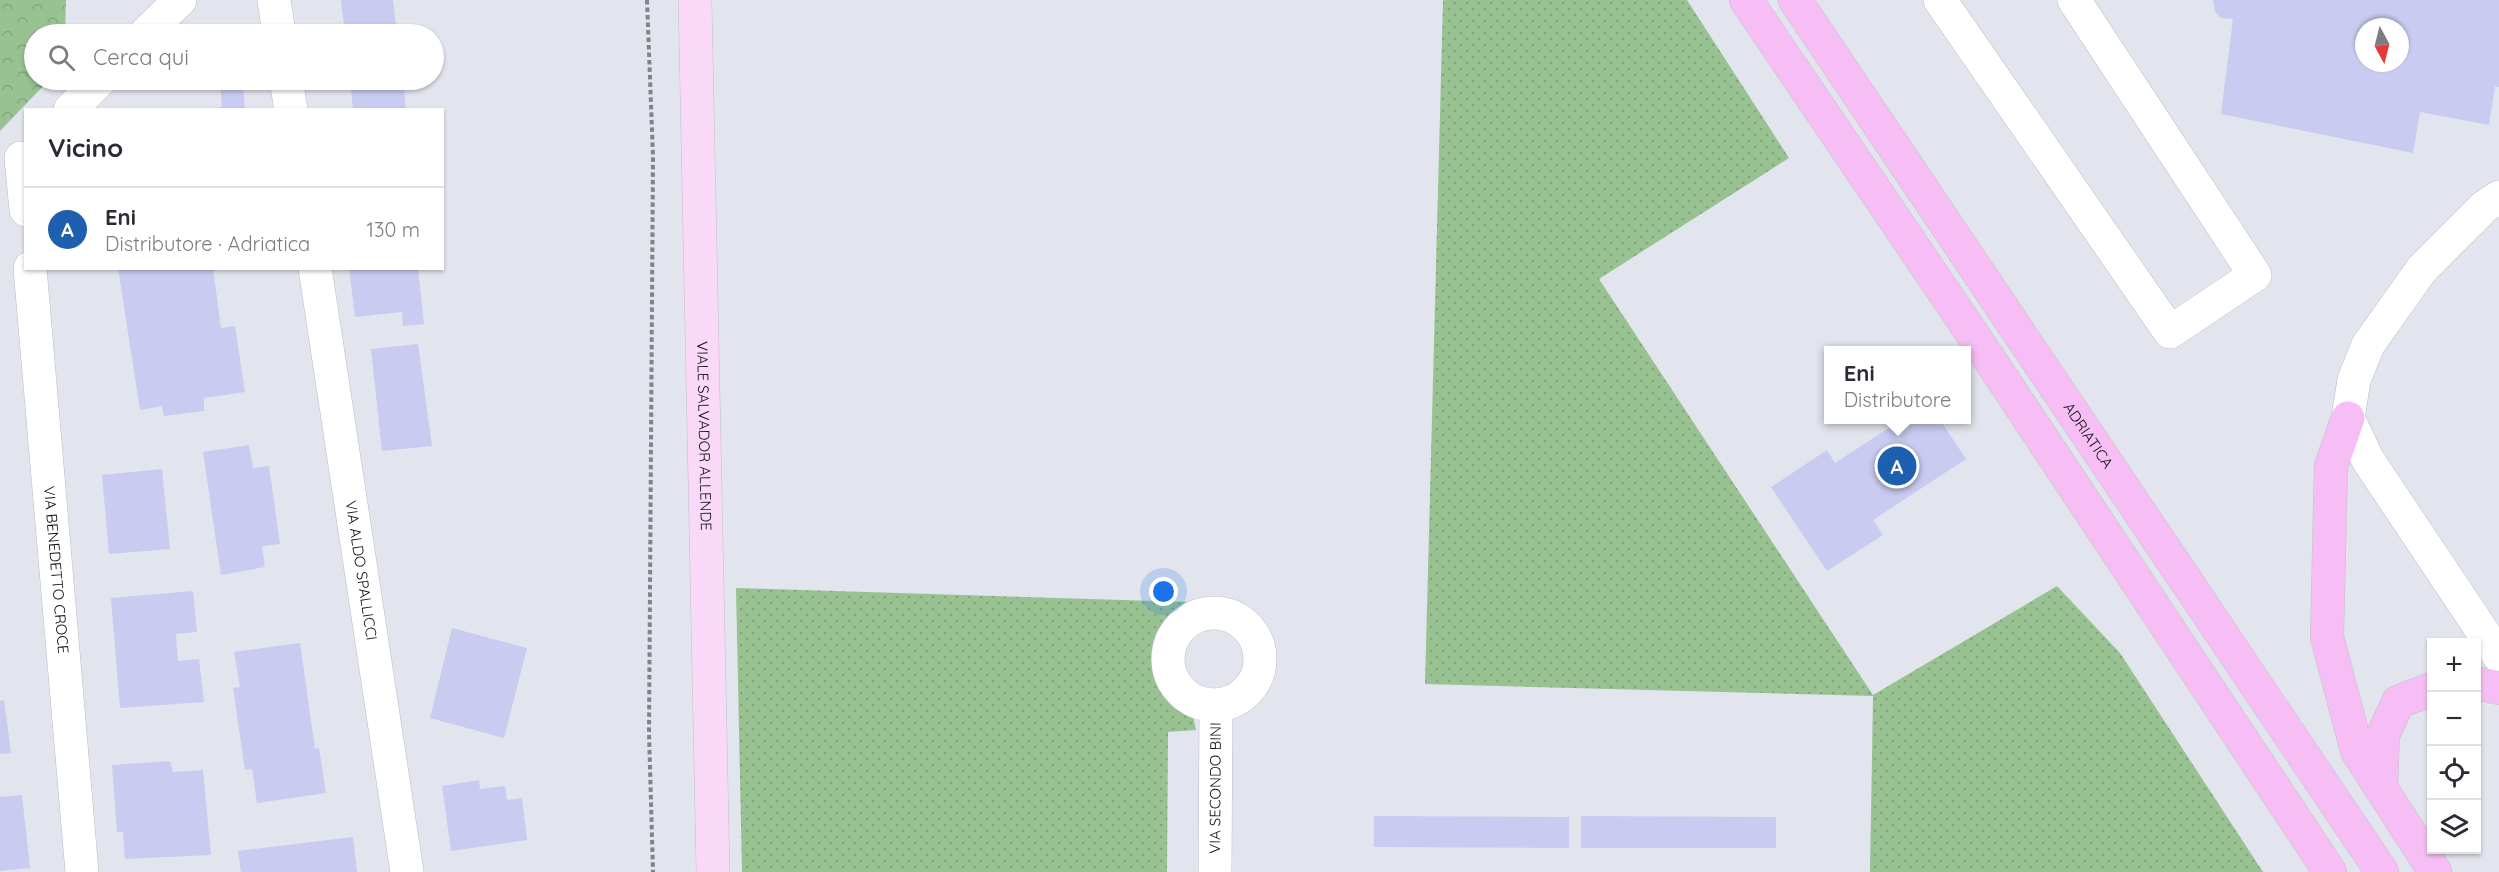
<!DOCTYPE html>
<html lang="it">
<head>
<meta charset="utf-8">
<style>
	:root { --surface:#fff; --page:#f7f7f7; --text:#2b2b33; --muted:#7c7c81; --line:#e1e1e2; --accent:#1f5fb0 }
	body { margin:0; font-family:Quicksand,sans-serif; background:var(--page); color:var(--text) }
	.controls { position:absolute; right:18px; bottom:18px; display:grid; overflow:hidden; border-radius:0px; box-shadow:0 2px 4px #0004 }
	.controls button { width:54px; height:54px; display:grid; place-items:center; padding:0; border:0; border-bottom:2px solid var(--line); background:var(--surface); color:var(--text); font:30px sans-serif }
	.compass { position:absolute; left:2355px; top:18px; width:54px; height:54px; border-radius:50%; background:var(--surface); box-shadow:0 2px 4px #0004; rotate:173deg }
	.you { position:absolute; left:1164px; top:592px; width:21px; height:21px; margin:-15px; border:4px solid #fff; border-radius:50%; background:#1a73e8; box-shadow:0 0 0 9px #1a73e833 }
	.badge { display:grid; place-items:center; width:39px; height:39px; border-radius:50%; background:var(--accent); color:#fff; font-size:20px; font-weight:700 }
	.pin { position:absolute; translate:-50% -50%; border:3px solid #fff; box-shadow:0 2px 6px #0006 }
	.popup { position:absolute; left:1824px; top:346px; width:147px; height:78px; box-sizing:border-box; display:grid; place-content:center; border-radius:0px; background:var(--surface); filter:drop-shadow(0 2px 4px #0005); font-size:20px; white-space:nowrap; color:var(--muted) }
	.popup b { font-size:22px; color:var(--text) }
	.popup::after { content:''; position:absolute; left:50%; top:100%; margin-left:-12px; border:12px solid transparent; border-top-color:var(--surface) }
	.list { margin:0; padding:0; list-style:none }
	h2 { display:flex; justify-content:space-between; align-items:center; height:78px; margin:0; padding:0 24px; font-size:26px }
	h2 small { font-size:20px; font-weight:400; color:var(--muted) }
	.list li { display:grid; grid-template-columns:39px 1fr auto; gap:18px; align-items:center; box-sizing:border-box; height:84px; padding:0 24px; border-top:2px solid var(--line) }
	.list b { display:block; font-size:22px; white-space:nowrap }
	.list p { margin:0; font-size:20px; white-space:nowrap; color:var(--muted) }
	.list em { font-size:20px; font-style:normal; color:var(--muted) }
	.icon { flex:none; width:33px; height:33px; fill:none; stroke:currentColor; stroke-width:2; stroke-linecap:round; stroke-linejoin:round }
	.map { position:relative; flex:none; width:2499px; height:872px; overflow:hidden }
	.search { position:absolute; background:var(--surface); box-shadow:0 2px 4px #0004; left:24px; top:24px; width:420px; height:66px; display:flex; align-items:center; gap:15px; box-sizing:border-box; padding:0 21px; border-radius:33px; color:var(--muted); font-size:22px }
	.panel { position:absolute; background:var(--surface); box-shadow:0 2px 4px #0004; left:24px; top:108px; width:420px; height:162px; border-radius:0px }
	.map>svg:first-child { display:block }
</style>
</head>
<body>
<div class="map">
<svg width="2499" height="872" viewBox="0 0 2499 872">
	<defs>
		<pattern id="grass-dots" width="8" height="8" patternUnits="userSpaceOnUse" patternTransform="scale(1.5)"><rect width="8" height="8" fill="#99c292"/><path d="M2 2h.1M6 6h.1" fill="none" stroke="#83a67d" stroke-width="1.8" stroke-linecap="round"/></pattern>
		<pattern id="forest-crowns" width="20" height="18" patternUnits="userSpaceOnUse" patternTransform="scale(1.5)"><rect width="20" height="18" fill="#99c292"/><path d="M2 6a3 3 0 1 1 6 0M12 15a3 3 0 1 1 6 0" fill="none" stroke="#83a67d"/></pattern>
	</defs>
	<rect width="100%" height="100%" fill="#e2e5ed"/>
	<path fill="url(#grass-dots)" d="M1443,0h244l102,158 -190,121 274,416 184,-109 63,67 143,219h-393l3,-176 -448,-12z
		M736,588l453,14c-6,3 -15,7 -20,13 -18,24 -20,60 2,83 6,7 15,12 22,18l3,14 -28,2 -1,140h-425z"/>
	<path fill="url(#forest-crowns)" d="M0,0h66l-1,34h-31v46h15l-49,51z"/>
	<path fill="#c9cbf0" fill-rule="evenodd" d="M341,0h52l4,34h-52z
		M2213,0h286v87l-4,-1 -6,39 -69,-13 -7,41 -192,-39 12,-95 -12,-1 -6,-6zM2364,27h36v36h-36z
		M350,80h53l3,30h-53z
		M243,84l2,26h-39l16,-3 -2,-22z
		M118,268h95l8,60 14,-2 10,66 -41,6v13l-40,5 -2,-10 -22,4z
		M349,268h69l6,56 -21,2 -1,-14 -47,5z
		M418,344l14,102 -50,5 -11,-102z
		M1901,420h39l26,39 -93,61 10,15 -56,36 -56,-84 56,-37 8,13z
		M249,445l4,23 16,-2 11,78 -18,2 3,21 -44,8 -18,-123z
		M162,469l8,80 -61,5 -7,-79z
		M193,591l4,41 -21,2 2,27 21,-2 5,43 -84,6 -9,-110z
		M452,628l75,20 -23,90 -74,-20z
		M300,643l15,106 4,-1 7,45 -69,10 -5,-34 -7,1 -12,-82 7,-1 -6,-35z
		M4,700l7,53 -11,1v-53z
		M170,761l3,11 30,-2 8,85 -86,4 -2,-27h-6l-5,-67z
		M479,780l1,9 25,-3 2,14 15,-2 5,42 -76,11 -9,-65z
		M22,795l8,73 -30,3v-74z
		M1374,816l195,1v31l-195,-1z
		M1581,816l195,1v31h-195z
		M353,837l4,35h-116l-3,-21z"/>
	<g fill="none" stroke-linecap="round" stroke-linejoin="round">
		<g stroke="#b9bcc4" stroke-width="34">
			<g id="minor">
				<path d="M274,0l5,34"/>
				<path d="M1940,0l230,332 85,-57 -181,-275"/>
				<path d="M145,34l35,-34"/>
				<path d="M286,80l5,30"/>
				<path d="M70,110l30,-30"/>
				<path d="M21,158l5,52"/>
				<path d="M2499,197l-15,10 -62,62 -54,76 -14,35 -6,38 20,42 131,196"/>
				<path id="s1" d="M30,268l52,604"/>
				<path id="s2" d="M315,268l92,604"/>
				<circle cx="1214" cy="659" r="46"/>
				<path id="s3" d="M1215,872l1,-167"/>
			</g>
		</g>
		<g stroke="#c1c1c1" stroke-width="34">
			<g id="major">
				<path id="s4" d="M695,0l18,872"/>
			</g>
		</g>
		<g stroke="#c1c1c1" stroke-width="34">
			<g id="highway">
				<path d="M1746,0l240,354 344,518"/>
				<path id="s5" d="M1795,0l587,872"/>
				<path d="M2348,418l-17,48 -4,171 30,114 78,121"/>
				<path d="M2476,683l23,5"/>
				<path d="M2381,788l2,-53 15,-33 34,-13"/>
			</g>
		</g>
		<path stroke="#818388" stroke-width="4" stroke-dasharray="4.5 3" stroke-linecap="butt" d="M647,0l6,156 -4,576 4,140"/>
		<use href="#minor" stroke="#fff" stroke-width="33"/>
		<use href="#major" stroke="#fad8f8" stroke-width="33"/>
		<use href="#highway" stroke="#f6bef4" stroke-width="33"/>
	</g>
	<g text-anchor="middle" stroke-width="6" stroke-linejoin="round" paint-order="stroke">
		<g font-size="15" fill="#0f1012" stroke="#fff">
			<text dy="5" stroke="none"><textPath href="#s5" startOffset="525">ADRIATICA</textPath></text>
			<text dy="5" stroke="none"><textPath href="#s4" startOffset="436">VIALE SALVADOR ALLENDE</textPath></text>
			<text dy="5" stroke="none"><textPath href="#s1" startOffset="303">VIA BENEDETTO CROCE</textPath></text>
			<text dy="5" stroke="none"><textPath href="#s2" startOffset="306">VIA ALDO SPALLICCI</textPath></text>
			<text dy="5" stroke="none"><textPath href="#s3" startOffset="84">VIA SECONDO BINI</textPath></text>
		</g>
	</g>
</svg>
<div class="controls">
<button>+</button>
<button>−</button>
<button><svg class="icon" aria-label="locate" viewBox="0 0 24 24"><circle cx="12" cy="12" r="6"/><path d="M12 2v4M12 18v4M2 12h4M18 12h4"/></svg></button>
<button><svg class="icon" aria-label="layers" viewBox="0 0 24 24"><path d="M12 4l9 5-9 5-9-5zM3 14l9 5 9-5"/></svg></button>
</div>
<svg class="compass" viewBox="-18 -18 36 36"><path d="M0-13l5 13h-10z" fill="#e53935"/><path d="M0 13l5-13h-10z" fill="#7c7c81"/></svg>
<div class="you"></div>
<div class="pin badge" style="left:1897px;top:466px">A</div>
<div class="popup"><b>Eni</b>Distributore</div>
<div class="search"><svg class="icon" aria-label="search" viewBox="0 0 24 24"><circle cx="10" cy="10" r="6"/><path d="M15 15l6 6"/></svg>Cerca qui</div>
<section class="panel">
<h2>Vicino<small></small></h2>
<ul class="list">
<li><span class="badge">A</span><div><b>Eni</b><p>Distributore · Adriatica</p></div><em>130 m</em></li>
</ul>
</section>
</div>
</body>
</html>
